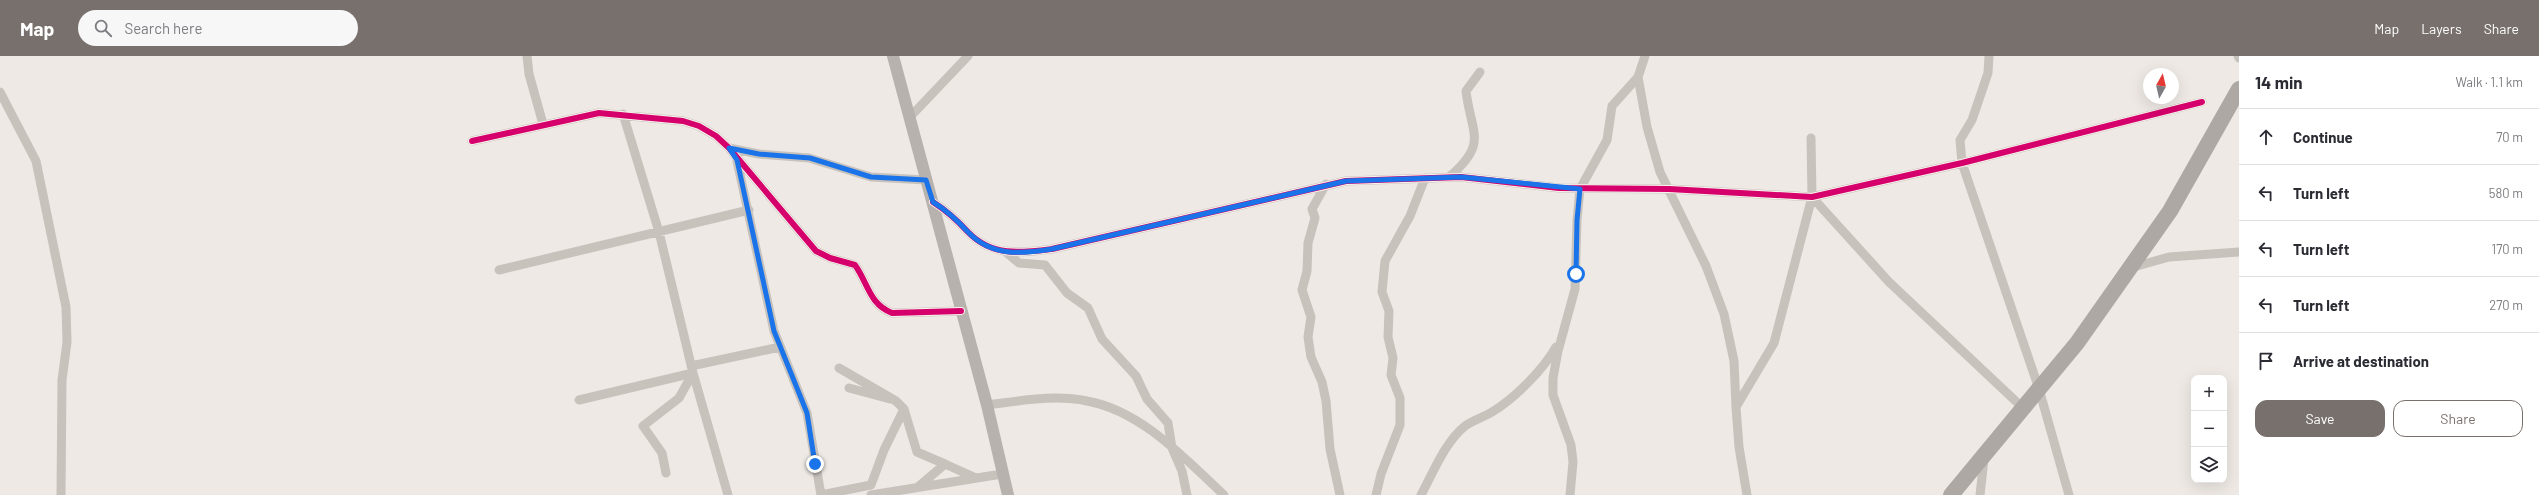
<!DOCTYPE html>
<html lang="en">
<head>
<meta charset="utf-8">
<style>
	:root { --surface:#fff; --page:#f7f7f7; --text:#2b2b33; --muted:#7c7c81; --line:#e1e1e2; --accent:#78706c }
	body { margin:0; font-family:Barlow,sans-serif; background:var(--page); color:var(--text) }
	.controls { position:absolute; right:12px; bottom:12px; display:grid; overflow:hidden; border-radius:8px; box-shadow:0 4px 16px #0002 }
	.controls button { width:36px; height:36px; display:grid; place-items:center; padding:0; border:0; border-bottom:1px solid var(--line); background:var(--surface); color:var(--text); font:20px sans-serif }
	.compass { position:absolute; left:2143px; top:12px; width:36px; height:36px; border-radius:50%; background:var(--surface); box-shadow:0 4px 16px #0002; rotate:8deg }
	.stop { position:absolute; width:12px; height:12px; margin:-9px; border:3px solid #1a73e8; border-radius:50%; background:#fff }
	.stop.end { background:#1a73e8; border-color:#fff; box-shadow:0 1px 4px #0008 }
	.list { margin:0; padding:0; list-style:none }
	h2 { display:flex; justify-content:space-between; align-items:center; height:52px; margin:0; padding:0 16px; font-size:17px }
	h2 small { font-size:13px; font-weight:400; color:var(--muted) }
	.list li { display:grid; grid-template-columns:26px 1fr auto; gap:12px; align-items:center; box-sizing:border-box; height:56px; padding:0 16px; border-top:1px solid var(--line) }
	.list b { display:block; font-size:15px; white-space:nowrap }
	.list em { font-size:13px; font-style:normal; color:var(--muted) }
	.actions { display:flex; gap:8px; padding:12px 16px }
	.actions a { flex:1; padding:9px 0; border:1px solid var(--accent); border-radius:12px; text-align:center; font-size:14px; color:var(--accent) }
	.actions .main { background:var(--accent); color:#fff }
	.icon { flex:none; width:22px; height:22px; fill:none; stroke:currentColor; stroke-width:2; stroke-linecap:round; stroke-linejoin:round }
	.map { position:relative; flex:none; width:2239px; height:439px; overflow:hidden }
	header { display:flex; align-items:center; gap:24px; box-sizing:border-box; height:56px; padding:0 20px; background:var(--accent); color:#fff }
	header strong { font-size:19px }
	nav { display:flex; gap:22px; margin-inline-start:auto; font-size:14px }
	.search { width:280px; height:36px; background:var(--page); display:flex; align-items:center; gap:10px; box-sizing:border-box; padding:0 14px; border-radius:22px; color:var(--muted); font-size:15px }
	main { display:flex }
	aside { flex:1; background:var(--surface) }
	.map>svg:first-child { display:block }
</style>
</head>
<body>
<header>
<strong>Map</strong>
<div class="search"><svg class="icon" aria-label="search" viewBox="0 0 24 24"><circle cx="10" cy="10" r="6"/><path d="M15 15l6 6"/></svg>Search here</div>
<nav><a>Map</a><a>Layers</a><a>Share</a></nav>
</header>
<main>
<div class="map">
<svg width="2239" height="439" viewBox="0 0 2239 439">
	<rect width="100%" height="100%" fill="#eee9e4"/>
	<g fill="none" stroke-linecap="round" stroke-linejoin="round">
		<path stroke="#c8c2bd" stroke-width="9" d="M527,0l2,18 14,50
			M1989,0l-1,17 -16,47 -12,20 2,23 77,226 30,106
			M2238,0l1,2
			M1638,21l9,50 13,45 46,94 18,48 10,47 2,46
			M0,36l36,69 30,146 1,35 -5,38 -1,115
			M623,58l36,118 34,141 35,122
			M910,61l58,-61
			M1811,82l1,59 77,85 134,126
			M472,85l127,-28 84,8 16,5 17,10 13,12 87,103 14,7 25,7c13,18 14,39 37,48l69,-2
			M729,92l30,6 50,4 62,19 55,3
			M737,105l37,170 33,82 14,82
			M1449,121c40,-34 22,-43 17,-86l14,-19
			M1326,128l-14,25 3,9 -7,25 -1,28 -5,19 9,27 -3,20 3,20 11,25 4,19 4,48 10,46
			M933,146c14,9 24,18 35,30 24,25 53,21 84,17l294,-68 115,-4 98,11 110,1 143,8 150,-34 240,-61
			M1007,197l12,10 26,2 22,28 21,15 14,31 34,37 11,23 21,24 4,25 10,23 5,24
			M2130,212l39,-11 70,-5
			M499,214l250,-60
			M691,310l89,-19
			M839,312l57,33 8,8
			M849,332l41,11
			M579,344l114,-27
			M987,349c33,-4 67,-11 100,-4 55,10 98,58 137,94
			M666,417l-4,-20 -19,-27 36,-28 14,-25
			M918,431l27,-23 31,14
			M821,439l50,-10 13,-35 20,-41 13,43 28,12
			M871,439l131,-21
			M1376,439l5,-21 19,-49v-27l-9,-23 2,-17 -5,-21 1,-26 -7,-19 3,-31 25,-45 15,-38
			M1421,439c12,-22 24,-53 44,-69 8,-6 19,-9 27,-14 23,-14 51,-42 64,-65
			M1570,439l3,-33 -2,-17 -18,-50v-17l5,-27 17,-62 2,-69 3,-31 27,-49 5,-34 26,-29 7,-21
			M1747,439l-8,-48 -3,-40 38,-64 38,-146
			M1980,439l4,-36"/>
		<path stroke="#b8b2ae" stroke-width="12" d="M893,0l94,349 21,90"/>
		<path stroke="#ada8a3" stroke-width="16" d="M1951,439l126,-152 93,-132 69,-122"/>
		<g stroke="#faf4ed" stroke-width="8">
			<path id="cycleway" d="M472,85l127,-28 84,8 16,5 17,10 13,12 87,103 14,7 25,7c13,18 14,39 37,48l69,-2
				M933,146c14,9 24,18 35,30 24,25 53,21 84,17l294,-68 115,-4 98,11 110,1 143,8 150,-34 240,-61"/>
		</g>
		<use href="#cycleway" stroke="#d6006c" stroke-width="6"/>
	</g>
	<g fill="none" stroke-linecap="round" stroke-linejoin="round">
		<path stroke="#1a73e8" stroke-width="5" d="M815,408l-8,-51 -33,-82 -37,-171 -8,-12 30,6 51,4 61,19 55,3 7,22c15,9 24,18 35,30 24,25 53,22 84,17l294,-68 115,-4 119,12 -3,31 -1,54"/>
	</g>
</svg>
<div class="controls">
<button>+</button>
<button>−</button>
<button><svg class="icon" aria-label="layers" viewBox="0 0 24 24"><path d="M12 4l9 5-9 5-9-5zM3 14l9 5 9-5"/></svg></button>
</div>
<svg class="compass" viewBox="-18 -18 36 36"><path d="M0-13l5 13h-10z" fill="#e53935"/><path d="M0 13l5-13h-10z" fill="#7c7c81"/></svg>
<div class="stop" style="left:1576px;top:218px"></div>
<div class="stop end" style="left:815px;top:408px"></div>
</div>
<aside>
<h2>14 min<small>Walk · 1.1 km</small></h2>
<ul class="list">
<li><svg class="icon" aria-label="ahead" viewBox="0 0 24 24"><path d="M12 20V5M6 11l6-6 6 6"/></svg><div><b>Continue</b></div><em>70 m</em></li>
<li><svg class="icon" aria-label="left" viewBox="0 0 24 24"><path d="M17 20v-9H6M10 6l-5 5 5 5"/></svg><div><b>Turn left</b></div><em>580 m</em></li>
<li><svg class="icon" aria-label="left" viewBox="0 0 24 24"><path d="M17 20v-9H6M10 6l-5 5 5 5"/></svg><div><b>Turn left</b></div><em>170 m</em></li>
<li><svg class="icon" aria-label="left" viewBox="0 0 24 24"><path d="M17 20v-9H6M10 6l-5 5 5 5"/></svg><div><b>Turn left</b></div><em>270 m</em></li>
<li><svg class="icon" aria-label="arrive" viewBox="0 0 24 24"><path d="M6 21V4h12l-3 4 3 4H6"/></svg><div><b>Arrive at destination</b></div></li>
</ul>
<div class="actions"><a class="main">Save</a><a>Share</a></div>
</aside>
</main>
</body>
</html>
